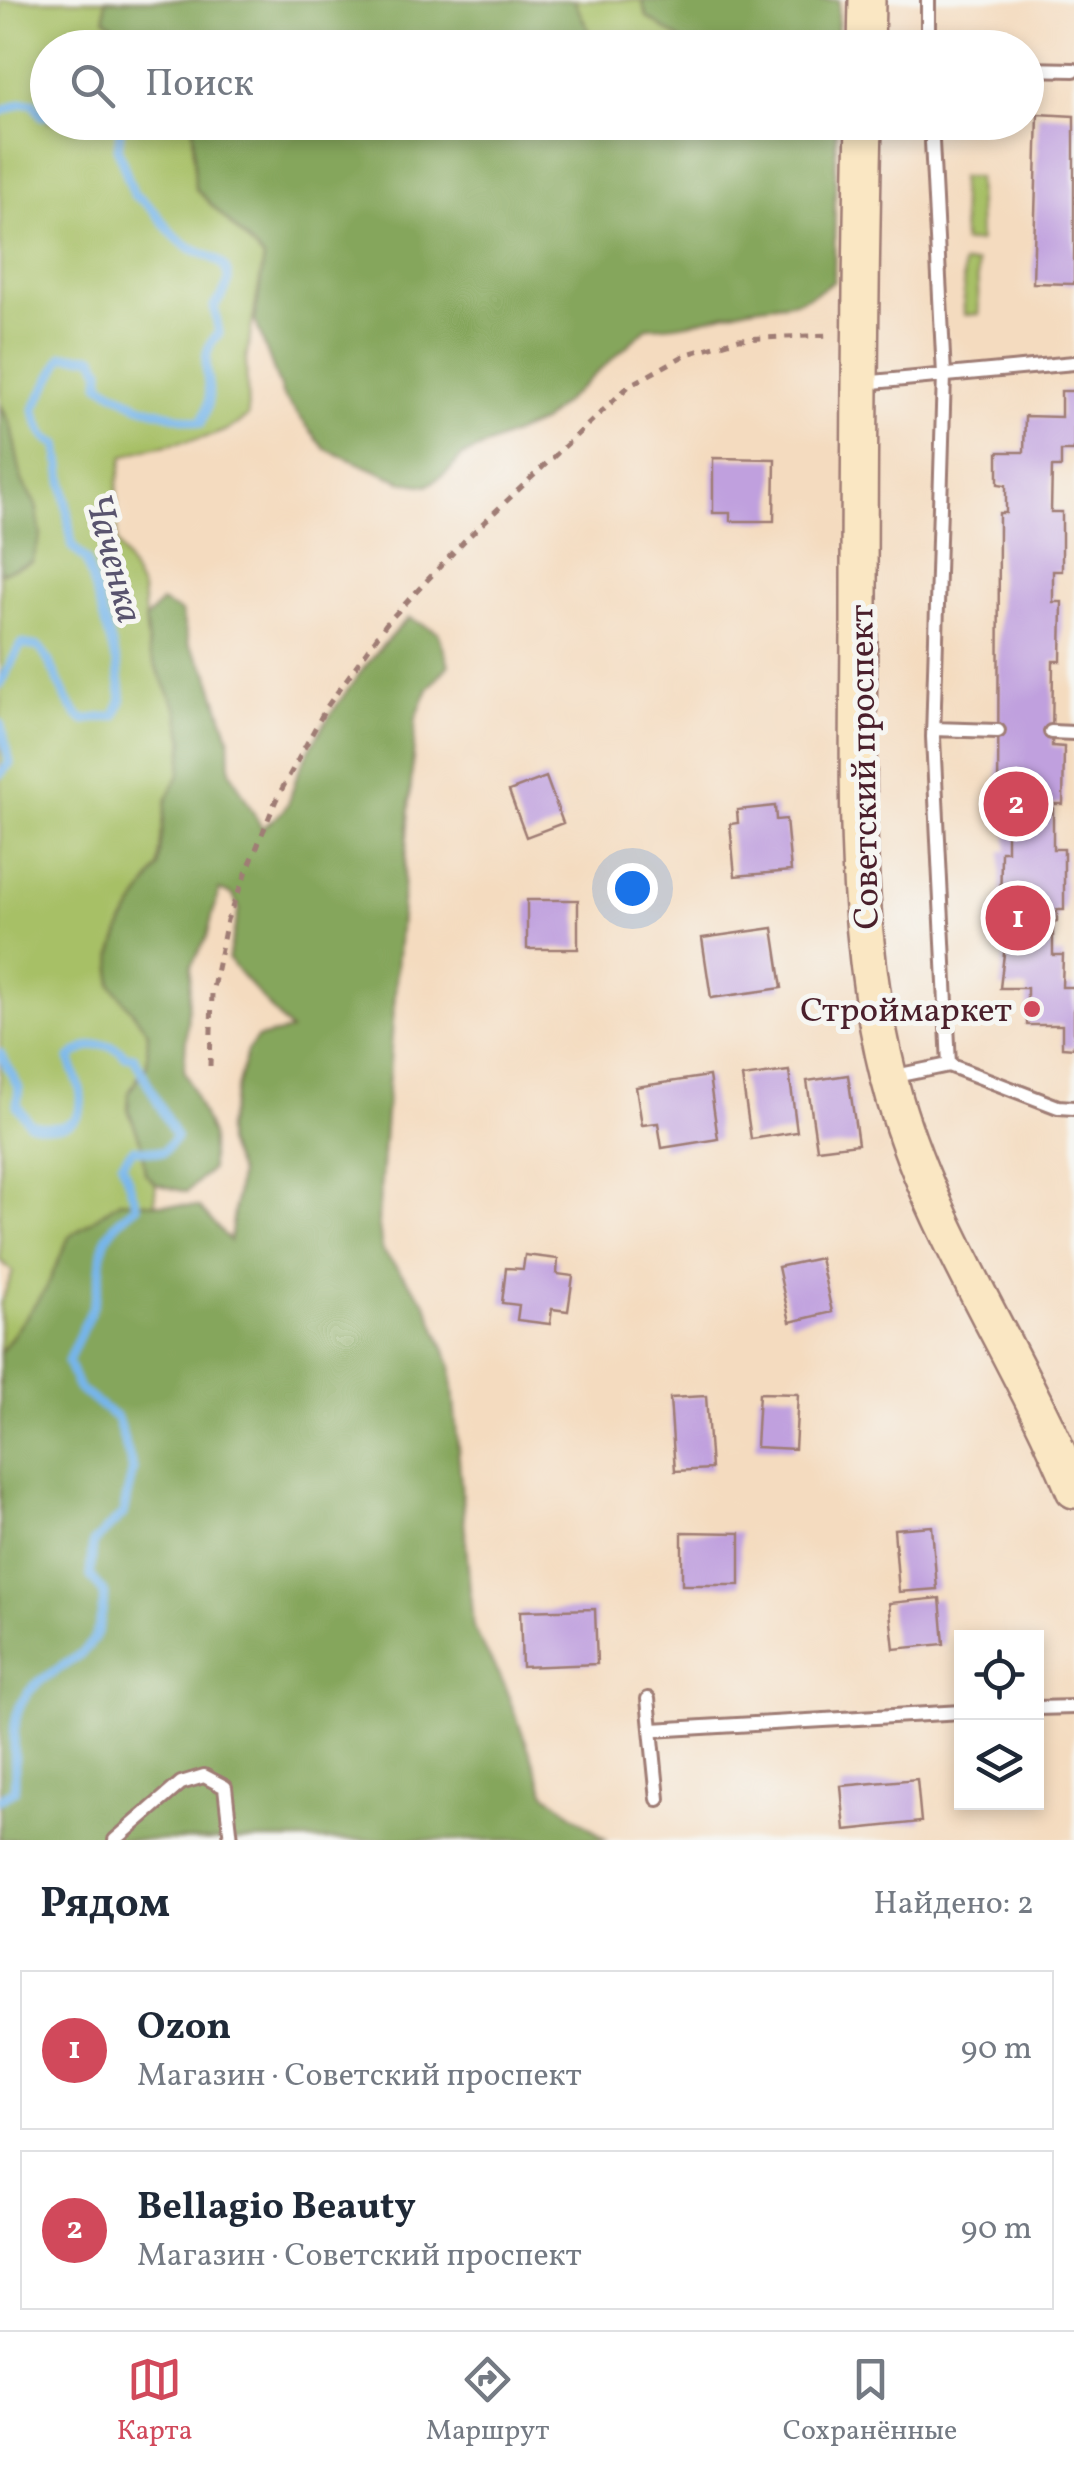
<!DOCTYPE html>
<html lang="ru">
<head>
<meta charset="utf-8">
<style>
	:root { --surface:#fff; --page:#f2f2f3; --text:#1f2937; --muted:#747a83; --line:#e0e1e3; --accent:#d1495b }
	body { margin:0; font-family:Vollkorn,serif; background:var(--page); color:var(--text) }
	.controls { position:absolute; right:30px; bottom:30px; display:grid; overflow:hidden; border-radius:0px; box-shadow:0 5px 15px #0003 }
	.controls button { width:90px; height:90px; display:grid; place-items:center; padding:0; border:0; border-bottom:2px solid var(--line); background:var(--surface); color:var(--text); font:50px sans-serif }
	.you { position:absolute; left:632px; top:888px; width:35px; height:35px; margin:-25px; border:8px solid #fff; border-radius:50%; background:#1a73e8; box-shadow:0 0 0 15px #1a73e833 }
	.badge { display:grid; place-items:center; width:65px; height:65px; border-radius:50%; background:var(--accent); color:#fff; font-size:32px; font-weight:700 }
	.pin { position:absolute; translate:-50% -50%; border:5px solid #fff; box-shadow:0 2px 10px #0006 }
	.list { margin:0; padding:0; list-style:none }
	h2 { display:flex; justify-content:space-between; align-items:center; height:130px; margin:0; padding:0 40px; font-size:42px }
	h2 small { font-size:32px; font-weight:400; color:var(--muted) }
	.list li { display:grid; grid-template-columns:65px 1fr auto; gap:30px; align-items:center; box-sizing:border-box; height:160px; margin:0 20px 20px; padding:0 20px; border:2px solid var(--line); border-radius:0px }
	.list b { display:block; font-size:38px; white-space:nowrap }
	.list p { margin:0; font-size:32px; white-space:nowrap; color:var(--muted) }
	.list em { font-size:32px; font-style:normal; color:var(--muted) }
	.icon { flex:none; width:55px; height:55px; fill:none; stroke:currentColor; stroke-width:2; stroke-linecap:round; stroke-linejoin:round }
	.map { position:relative; flex:none; width:1074px; height:1840px; overflow:hidden }
	.search { position:absolute; background:var(--surface); box-shadow:0 5px 15px #0003; left:30px; right:30px; top:30px; height:110px; display:flex; align-items:center; gap:25px; box-sizing:border-box; padding:0 35px; border-radius:55px; color:var(--muted); font-size:38px }
	.sheet { height:490px; background:var(--surface) }
	nav { display:flex; justify-content:space-around; align-items:center; box-sizing:border-box; height:140px; border-top:2px solid var(--line); background:var(--surface); font-size:28px; color:var(--muted) }
	nav a { display:grid; justify-items:center; gap:5px }
	nav .on { color:var(--accent) }
	.map>svg:first-child { display:block }
</style>
</head>
<body>
<div class="map">
<svg width="1074" height="1840" viewBox="0 0 1074 1840">
	<rect width="100%" height="100%" fill="#f6f6f2"/>
	<filter id="ink" filterUnits="userSpaceOnUse"><feTurbulence type="fractalNoise" baseFrequency=".01" numOctaves="2"/><feDisplacementMap in="SourceGraphic" scale="20" xChannelSelector="R" yChannelSelector="G"/><feConvolveMatrix kernelMatrix="1 2 1 2 8 2 1 2 1" color-interpolation-filters="sRGB"/></filter>
	<filter id="wash" filterUnits="userSpaceOnUse"><feTurbulence type="fractalNoise" baseFrequency=".0048" numOctaves="4" result="noise"/><feDisplacementMap in="SourceGraphic" scale="40" xChannelSelector="R" yChannelSelector="G"/><feGaussianBlur stdDeviation="2.25" result="paint"/><feColorMatrix in="noise" values="0 0 0 0 0 0 0 0 0 0 0 0 0 0 0 0 0 1.4 0 .05"/><feComposite in="paint" operator="in"/></filter>
	<g filter="url(#wash)">
		<rect width="100%" height="100%" fill="#f4dbbf"/>
		<path fill="#a7c066" stroke="#787048" stroke-width="2.5" d="M0,0h105v19l38,28 -95,1v74l145,1 2,65 69,70 -18,101 2,57c-37,32 -82,22 -125,41l-6,29v56l25,48 7,63 29,58 6,30 -4,32 -14,28 -8,67 -35,56 -10,29 -2,31 37,48 -1,33 -10,13 -9,31 13,33 4,31 11,11 -2,20 -34,-3 -51,36 -23,52 -46,64v-49l13,-32 -13,-12v-687l32,-11 4,-56 -14,-25 -11,-55 -11,-23z
			M574,0h68l5,17 44,30h-95z
			M960,177h17l2,65h-16z
			M977,263l2,51 -15,1 -1,-51z"/>
		<path fill="#85a65b" stroke="#686243" stroke-width="2.5" d="M105,0h469l22,47h-453l-38,-28z
			M642,0h197l-2,47h-146l-44,-30z
			M634,122l3,5 21,-5 178,1 -2,158c-40,30 -52,18 -94,29 -37,9 -53,16 -92,17l-106,95 -80,34 -12,14 -23,16 -24,-4 -78,-33 -42,-53 -28,-76 9,-62 -69,-70 -2,-65z
			M0,403l11,23 11,55 14,24 5,30 -9,27 -32,11z
			M161,602l20,10 8,33 19,27 21,65 1,34 32,57c39,-28 22,-28 40,-64 21,-44 71,-113 107,-146l29,14 11,33 -21,24 -12,29 -38,501 4,31 44,53 25,62 22,262 31,58 42,109 60,46h-606v-487l46,-64 23,-52 51,-36 79,6 31,34 9,-67 -13,-31v-15l21,-77 10,-13 33,-7 -62,-72 11,-50 -6,-14 -14,-5 -12,47 -16,29 -7,103 27,66v34l-24,23 -31,-8 -11,-11 -4,-31 -13,-33 1,-17 18,-27 1,-33 -37,-48 2,-31 10,-29 35,-56 8,-67 14,-28 4,-32 -6,-30 -29,-58 -4,-33z"/>
		<g fill="none" stroke-linecap="round" stroke-linejoin="round">
			<path stroke="#76b5ea" stroke-width="9" d="M0,112l22,-9h11l9,13 6,-1
				M0,684l21,-40 18,3c20,23 20,52 44,73l32,-4 7,-17 -5,-36 -31,-103 -14,-14 -14,-102c-16,-4 -19,-20 -24,-35l29,-53 31,1 7,13 -1,14 39,22 62,17c3,-8 8,-17 8,-25 0,-25 -11,-45 10,-65l-5,-27c8,-11 19,-22 12,-36 -6,-13 -29,-17 -41,-25 -23,-16 -23,-34 -51,-50l-16,-45 3,-28
				M0,723l10,40 -10,11
				M0,1053l19,35 -2,17 12,18c23,7 55,7 52,-27 0,-12 -9,-25 -11,-38 16,-14 40,-20 55,-2l9,1 42,80 -13,15 -30,-3 -11,14 15,43c-50,36 -28,49 -43,97 -7,20 -19,38 -26,59l11,27 38,29 16,51 -10,45 -30,29 -3,32 15,20c-3,13 -4,34 -12,45 -19,27 -52,31 -70,60 -16,28 -5,60 -9,91l-14,8"/>
		</g>
		<g id="blocks">
			<path fill="#c0a0de" d="M1038,114l36,2v168l-41,-1z
				M1061,391h13v60h-13v16h-9l-1,45h11v59h-9v31h9l-1,59h-8l-1,85 12,1 -1,57h-10v45h11v61h-7v11l-4,1v33h10l-1,32h12v61l-12,-1v-22h-35v-37h-27l7,-60 -7,-1 1,-76h6v-30h-9l1,-308h7v-28l-8,-1v-32h26l1,-36 36,1z
				M713,458l62,1 -1,62h-44v-8h-17z
				M546,777l17,46 -37,14 -17,-46z
				M775,806l1,14 10,-1 5,52 -56,5 -5,-52 8,-1 -1,-13z
				M527,900h51v49h-51z
				M773,928l9,60 -71,10 -9,-60z
				M789,1071l8,61 -46,7 -9,-62z
				M848,1075l10,69 -41,5 -10,-68z
				M709,1076l9,63 -56,9 -4,-25 -16,2 -6,-38z
				M525,1255l33,4 -1,15 16,2 -5,35 -16,-2 -2,15 -33,-4 2,-15 -17,-2 4,-35 17,1z
				M820,1258l12,54 -42,10 -12,-55z
				M759,1393l39,1 -3,55 -39,-2z
				M706,1396l5,73 -36,2 -5,-73z
				M932,1526l5,63 -38,3 -5,-63z
				M682,1532l58,1v52h-58z
				M940,1598l4,46 -50,5 -5,-46z
				M595,1609l2,55 -75,3 -2,-56z
				M917,1779l4,43 -76,8 -4,-44z"/>
		</g>
	</g>
	<g filter="url(#ink)">
		<use href="#blocks" fill-opacity="0" stroke="#9f7d75" stroke-width="2.5"/>
		<g fill="none" stroke-linecap="round" stroke-linejoin="round">
			<g stroke="#9f7d75" stroke-width="18">
				<path id="lane" d="M928,48v-48
					M1026,69l48,1
					M862,383l212,-20
					M933,729l65,2
					M1051,732l23,1
					M949,1065l109,42 16,1
					M891,1077l58,-12 -16,-328 11,-362 -13,-253
					M648,1699l10,100
					M1036,1708l38,-1
					M652,1730l310,-18
					M115,1840l66,-57 23,-7 21,11 6,53"/>
			</g>
			<g stroke="#9f7d75" stroke-width="40">
				<path id="secondary" d="M866,48l1,-48
					M864,122c-4,171 -5,342 -5,513 -1,155 -7,315 36,465 41,138 125,257 179,390"/>
			</g>
			<path stroke="#9f7d75" stroke-width="5" stroke-dasharray="8 8" stroke-linecap="butt" d="M210,1066l2,-73 15,-73 49,-120 50,-92 60,-84 79,-84 164,-154 58,-32 52,-15 92,-4"/>
			<use href="#lane" stroke="#fff" stroke-width="12"/>
			<use href="#secondary" stroke="#fae7c3" stroke-width="35"/>
		</g>
	</g>
	<circle fill="#d1495b" stroke="#f6f6f2" stroke-width="4" cx="1032" cy="1009" r="10"/>
	<g text-anchor="middle" stroke-width="10" stroke-linejoin="round" paint-order="stroke">
		<g font-size="35" fill="#4a1f2b" stroke="#f6f6f2">
			<text transform="translate(863 767) rotate(-91)" y="12">Советский проспект</text>
		</g>
		<g font-size="35" fill="#4a1f2b" stroke="#f6f6f2" text-anchor="end">
			<text x="1012" y="1021">Строймаркет</text>
		</g>
		<g font-size="38" font-style="italic" fill="#59546e" stroke="#f6f6f2">
			<text transform="translate(115 558) rotate(75)" y="13">Чаченка</text>
		</g>
	</g>
</svg>
<div class="controls">
<button><svg class="icon" aria-label="locate" viewBox="0 0 24 24"><circle cx="12" cy="12" r="6"/><path d="M12 2v4M12 18v4M2 12h4M18 12h4"/></svg></button>
<button><svg class="icon" aria-label="layers" viewBox="0 0 24 24"><path d="M12 4l9 5-9 5-9-5zM3 14l9 5 9-5"/></svg></button>
</div>
<div class="you"></div>
<div class="pin badge" style="left:1018px;top:918px">1</div>
<div class="pin badge" style="left:1016px;top:804px">2</div>
<div class="search"><svg class="icon" aria-label="search" viewBox="0 0 24 24"><circle cx="10" cy="10" r="6"/><path d="M15 15l6 6"/></svg>Поиск</div>
</div>
<section class="sheet">
<h2>Рядом<small>Найдено: 2</small></h2>
<ul class="list">
<li><span class="badge">1</span><div><b>Ozon</b><p>Магазин · Советский проспект</p></div><em>90 m</em></li>
<li><span class="badge">2</span><div><b>Bellagio Beauty</b><p>Магазин · Советский проспект</p></div><em>90 m</em></li>
</ul>
</section>
<nav>
<a class="on"><svg class="icon" aria-label="map" viewBox="0 0 24 24"><path d="M3 6l6-2 6 2 6-2v14l-6 2-6-2-6 2zM9 4v14M15 6v14"/></svg>Карта</a>
<a><svg class="icon" aria-label="directions" viewBox="0 0 24 24"><path d="M12 3l9 9-9 9-9-9zM9 14v-3h6M13 9l2 2-2 2"/></svg>Маршрут</a>
<a><svg class="icon" aria-label="saved" viewBox="0 0 24 24"><path d="M7 4h10v16l-5-4-5 4z"/></svg>Сохранённые</a>
</nav>
</body>
</html>
